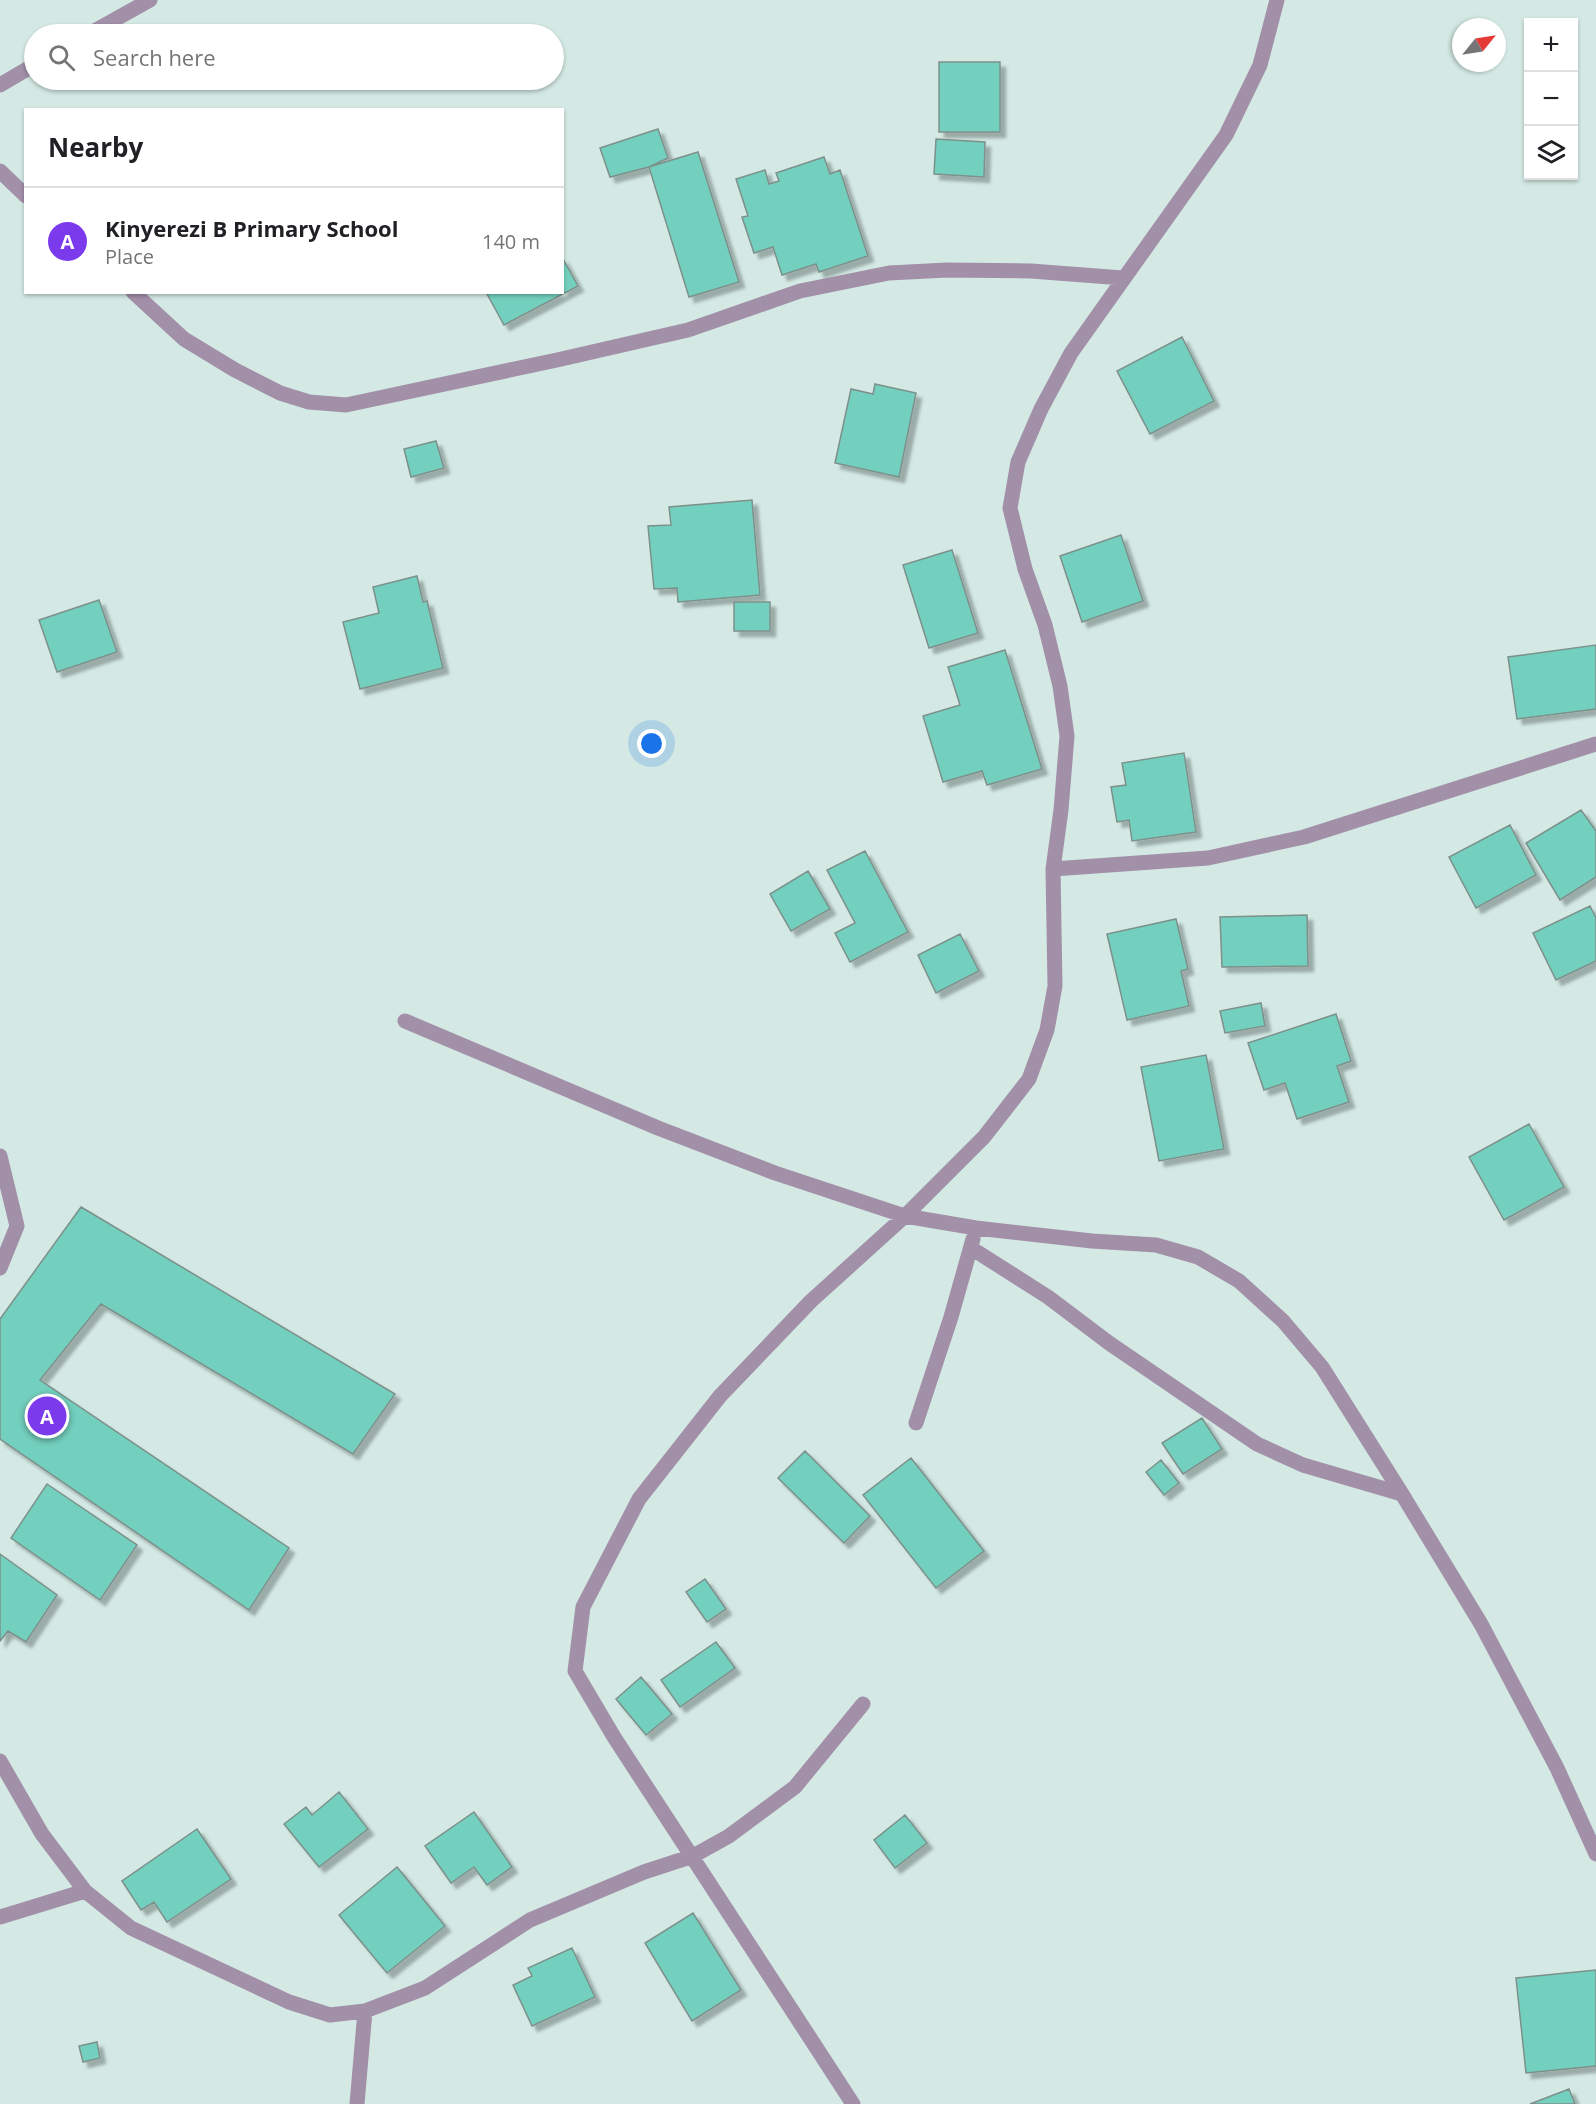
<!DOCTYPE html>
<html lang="en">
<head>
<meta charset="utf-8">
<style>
	:root { --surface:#fff; --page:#f2f2f2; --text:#202124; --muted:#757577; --line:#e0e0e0; --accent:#7c3aed }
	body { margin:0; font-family:"Open Sans",sans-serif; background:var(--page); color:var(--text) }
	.controls { position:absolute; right:18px; top:18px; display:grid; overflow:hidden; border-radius:0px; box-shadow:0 2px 4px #0004 }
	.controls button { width:54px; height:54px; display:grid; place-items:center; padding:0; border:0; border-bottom:2px solid var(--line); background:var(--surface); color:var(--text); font:30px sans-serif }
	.compass { position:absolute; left:1452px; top:18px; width:54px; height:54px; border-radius:50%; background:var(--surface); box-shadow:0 2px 4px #0004; rotate:60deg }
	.you { position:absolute; left:652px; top:744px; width:21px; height:21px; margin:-15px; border:4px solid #fff; border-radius:50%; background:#1a73e8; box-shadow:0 0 0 9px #1a73e833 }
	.badge { display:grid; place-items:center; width:39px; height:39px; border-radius:50%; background:var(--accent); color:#fff; font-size:20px; font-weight:700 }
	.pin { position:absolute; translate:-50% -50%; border:3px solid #fff; box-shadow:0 2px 6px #0006 }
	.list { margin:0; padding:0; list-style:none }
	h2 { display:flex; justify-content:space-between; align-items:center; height:78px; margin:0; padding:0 24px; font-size:26px }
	h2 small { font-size:20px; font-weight:400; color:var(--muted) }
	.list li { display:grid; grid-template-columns:39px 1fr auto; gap:18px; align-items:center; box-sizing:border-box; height:108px; padding:0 24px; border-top:2px solid var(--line) }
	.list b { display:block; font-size:22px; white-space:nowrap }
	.list p { margin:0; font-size:20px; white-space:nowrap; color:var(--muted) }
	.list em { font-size:20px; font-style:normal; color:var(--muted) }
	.icon { flex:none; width:33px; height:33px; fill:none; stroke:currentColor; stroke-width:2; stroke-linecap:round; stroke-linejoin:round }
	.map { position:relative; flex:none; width:1596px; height:2104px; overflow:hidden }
	.search { position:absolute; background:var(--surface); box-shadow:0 2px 4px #0004; left:24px; top:24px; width:540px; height:66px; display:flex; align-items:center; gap:15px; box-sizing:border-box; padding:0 21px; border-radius:33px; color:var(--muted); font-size:22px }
	.panel { position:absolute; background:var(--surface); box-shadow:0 2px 4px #0004; left:24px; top:108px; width:540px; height:186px; border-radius:0px }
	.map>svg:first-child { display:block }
</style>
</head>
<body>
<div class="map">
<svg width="1596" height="2104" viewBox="0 0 1596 2104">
	<defs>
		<filter id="shadow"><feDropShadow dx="5.5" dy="5.5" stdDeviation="1.5" flood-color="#0004"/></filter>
	</defs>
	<rect width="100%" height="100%" fill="#d4e9e4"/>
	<path fill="#73d0be" stroke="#7d908b" stroke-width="1.5" filter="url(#shadow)" d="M939,62h61v70h-61z
		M658,129l10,29 -19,9 -39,10 -10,-29z
		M936,139l49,3 -1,35 -50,-3z
		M698,152l41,130 -50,15 -40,-130z
		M824,157l6,17 10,-4 28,86 -49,16 -3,-8 -34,11 -9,-28 -19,6 -12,-36 6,-1 -12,-37 29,-9 4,14 10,-3 -3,-8z
		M562,257l16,29 -74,39 -18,-33h76z
		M1182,337l32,64 -64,33 -33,-63z
		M875,384l41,9 -17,84 -64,-14 16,-74 22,5z
		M436,441l8,27 -33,9 -7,-28z
		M752,500l8,95 -82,7 -1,-14 -23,1 -6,-63 23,-1 -2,-18z
		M1121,535l22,66 -61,21 -22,-66z
		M952,550l26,83 -49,15 -26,-83z
		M417,576l6,26 4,-1 16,67 -83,21 -17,-67 36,-9 -6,-26z
		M99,600l18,52 -60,20 -18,-52z
		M734,602h36v29h-36z
		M1596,645v64l-79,10 -9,-62z
		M1005,650l37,119 -55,16 -5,-14 -39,11 -20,-66 37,-11 -12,-38z
		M1184,753l12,79 -64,9 -3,-21 -12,2 -6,-35 15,-2 -4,-22z
		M1581,810l15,21v46l-36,23 -34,-57z
		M1510,825l26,50 -60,33 -27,-51z
		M865,851l43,81 -58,30 -15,-29 20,-10 -28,-53z
		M808,871l22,38 -39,22 -21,-37z
		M1590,906l6,12v43l-40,19 -23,-47z
		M1307,915l1,51 -86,1 -2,-50z
		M1176,919l12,50 -7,2 8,35 -62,14 -20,-86z
		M960,934l19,37 -43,22 -18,-38z
		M1261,1003l4,23 -40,7 -5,-22z
		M1336,1014l15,47 -14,5 12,36 -52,17 -12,-36 -21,7 -16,-47z
		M1206,1055l18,94 -65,12 -18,-94z
		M1529,1124l35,63 -60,33 -35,-63z
		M81,1207l314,187 -42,60 -252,-150 -61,76 249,168 -40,62 -249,-171v-120z
		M1202,1418l20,31 -39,25 -21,-31z
		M805,1451l65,65 -26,27 -66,-65z
		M911,1458l73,93 -48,37 -73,-93z
		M1161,1460l18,23 -15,12 -18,-23z
		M47,1484l90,61 -37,55 -89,-62z
		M0,1554l57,41 -31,47 -18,-11 -8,10z
		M705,1579l21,30 -19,13 -21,-30z
		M716,1642l19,26 -55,39 -19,-27z
		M641,1677l31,37 -26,21 -30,-36z
		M339,1792l29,37 -49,38 -35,-43 22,-17 6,8z
		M474,1812l38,55 -25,18 -13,-18 -23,16 -26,-37z
		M905,1815l22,28 -32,25 -21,-28z
		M197,1829l34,50 -64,43 -13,-20 -13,8 -19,-29z
		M397,1867l48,59 -58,47 -48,-58z
		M693,1913l48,77 -49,31 -47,-78z
		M572,1948l23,49 -63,29 -19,-41 19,-9 -4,-8z
		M1596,1970v96l-70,7 -10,-95z
		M97,2042l3,16 -17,4 -4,-16z
		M1569,2089l6,15h-45z"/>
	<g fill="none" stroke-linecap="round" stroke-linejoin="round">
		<path stroke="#a28fa8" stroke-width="15" d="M89,34l61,-34
			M0,85l34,-20
			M0,171l26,25
			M133,292l51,47 51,31 45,23 29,9 37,3 211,-45 131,-30 112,-39 89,-18 58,-3 84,1 92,7
			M1053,869l155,-11 96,-21 292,-93
			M405,1021l253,107 117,45 130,43 71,12 116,13 64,4 42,12 41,24 44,40 39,46 80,127 79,130 76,144 39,86
			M0,1156l17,70 -17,42
			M971,1248l77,49 61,46 148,101 46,21 99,29
			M916,1423l35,-106 22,-78
			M0,1761l42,73 43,57 46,37 158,74 41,13 35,-4 60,-23 105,-68 114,-48 49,-16 36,-20 66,-49 68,-83
			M0,1917l85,-26
			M357,2104l8,-93
			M853,2104l-239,-367 -39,-66 8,-64 56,-108 81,-103 91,-95 94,-85 79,-79 45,-58 18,-49 8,-44 -2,-117 8,-59 6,-74 -7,-50 -15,-61 -20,-56 -15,-61 8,-46 23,-53 30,-56 155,-218 34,-70 17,-65"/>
	</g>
</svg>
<div class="controls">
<button>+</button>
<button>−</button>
<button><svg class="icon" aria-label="layers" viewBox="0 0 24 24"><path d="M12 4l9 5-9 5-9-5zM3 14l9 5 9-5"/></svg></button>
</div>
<svg class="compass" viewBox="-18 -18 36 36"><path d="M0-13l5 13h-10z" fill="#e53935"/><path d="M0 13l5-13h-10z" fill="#757577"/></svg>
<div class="you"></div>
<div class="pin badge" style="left:47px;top:1416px">A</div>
<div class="search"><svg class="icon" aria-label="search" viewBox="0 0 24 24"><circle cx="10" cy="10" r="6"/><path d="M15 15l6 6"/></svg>Search here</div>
<section class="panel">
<h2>Nearby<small></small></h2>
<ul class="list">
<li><span class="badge">A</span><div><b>Kinyerezi B Primary School</b><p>Place</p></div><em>140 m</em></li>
</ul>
</section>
</div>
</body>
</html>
